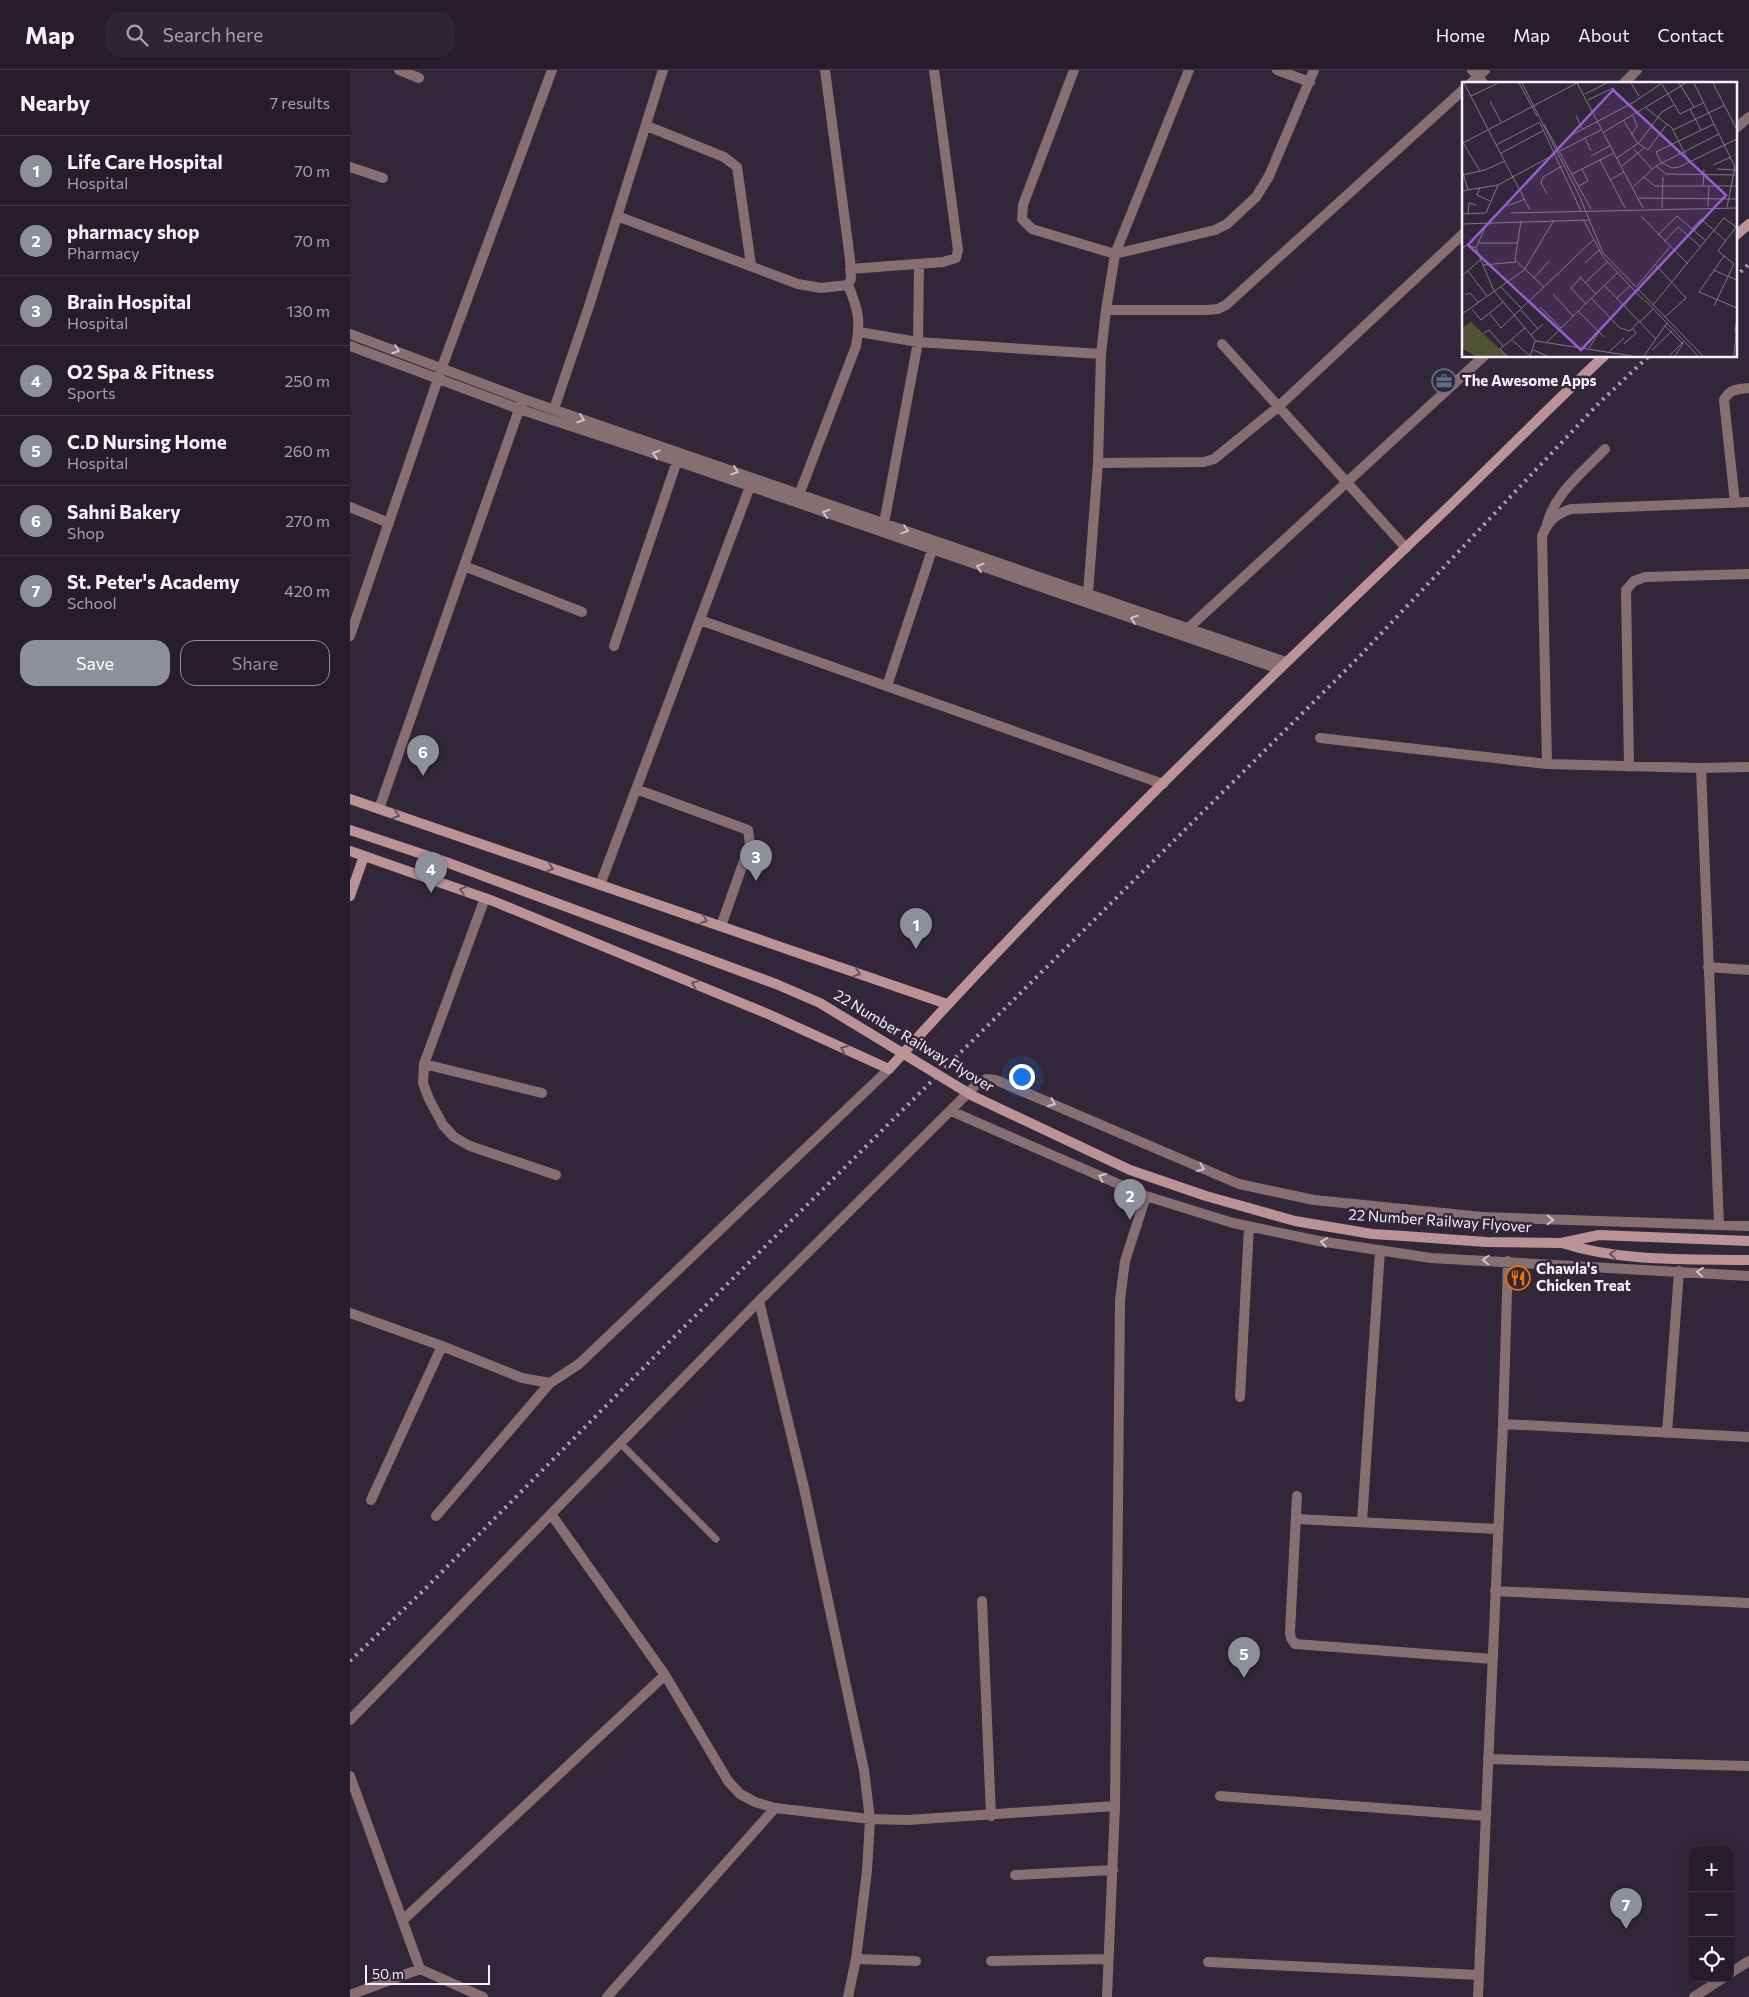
<!DOCTYPE html>
<html lang="en">
<head>
<meta charset="utf-8">
<style>
	:root { --surface:#261c2b; --page:#2e2533; --text:#f1f3f6; --muted:#a4a1a9; --line:#423a47; --accent:#8c9099 }
	body { margin:0; font-family:Commissioner,sans-serif; background:var(--page); color:var(--text) }
	.controls { position:absolute; right:15px; bottom:15px; display:grid; overflow:hidden; border-radius:10px; box-shadow:0 5px 20px #0002 }
	.controls button { width:45px; height:45px; display:grid; place-items:center; padding:0; border:0; border-bottom:1px solid var(--line); background:var(--surface); color:var(--text); font:25px sans-serif }
	.scale { position:absolute; left:15px; bottom:12px; width:125px; box-sizing:border-box; padding-left:5px; border:2px solid #f7eefb; border-top:0; font-size:14px; line-height:18px; white-space:nowrap; color:#f7eefb; -webkit-text-stroke:4px #322639; paint-order:stroke }
	.you { position:absolute; left:671px; top:1006px; width:18px; height:18px; margin:-12px; border:4px solid #fff; border-radius:50%; background:#1a73e8; box-shadow:0 0 0 8px #1a73e833 }
	.badge { display:grid; place-items:center; width:32px; height:32px; border-radius:50%; background:var(--accent); color:#fff; font-size:16px; font-weight:700 }
	.pin { position:absolute; translate:-50% -41px; filter:drop-shadow(0 1px 2px #0008) }
	.pin::after { content:''; position:absolute; top:26px; width:18px; height:15px; background:inherit; clip-path:polygon(0 0,100% 0,50% 100%) }
	.list { margin:0; padding:0; list-style:none }
	h2 { display:flex; justify-content:space-between; align-items:center; height:65px; margin:0; padding:0 20px; font-size:21px }
	h2 small { font-size:16px; font-weight:400; color:var(--muted) }
	.list li { display:grid; grid-template-columns:32px 1fr auto; gap:15px; align-items:center; box-sizing:border-box; height:70px; padding:0 20px; border-top:1px solid var(--line) }
	.list b { display:block; font-size:19px; white-space:nowrap }
	.list p { margin:0; font-size:16px; white-space:nowrap; color:var(--muted) }
	.list em { font-size:16px; font-style:normal; color:var(--muted) }
	.actions { display:flex; gap:10px; padding:15px 20px }
	.actions a { flex:1; padding:11px 0; border:1px solid var(--accent); border-radius:15px; text-align:center; font-size:18px; color:var(--accent) }
	.actions .main { background:var(--accent); color:#fff }
	.icon { flex:none; width:28px; height:28px; fill:none; stroke:currentColor; stroke-width:2; stroke-linecap:round; stroke-linejoin:round }
	.map { position:relative; flex:none; width:1399px; height:1927px; overflow:hidden }
	header { display:flex; align-items:center; gap:30px; box-sizing:border-box; height:70px; padding:0 25px; background:var(--surface); border-bottom:1px solid var(--line) }
	header strong { font-size:24px }
	nav { display:flex; gap:28px; margin-inline-start:auto; font-size:18px }
	.search { width:350px; height:45px; background:var(--page); display:flex; align-items:center; gap:12px; box-sizing:border-box; padding:0 18px; border-radius:15px; color:var(--muted); font-size:19px }
	main { display:flex }
	aside { flex:1; background:var(--surface) }
	.map>svg:first-child { display:block }
</style>
</head>
<body>
<header>
<strong>Map</strong>
<div class="search"><svg class="icon" aria-label="search" viewBox="0 0 24 24"><circle cx="10" cy="10" r="6"/><path d="M15 15l6 6"/></svg>Search here</div>
<nav><a>Home</a><a>Map</a><a>About</a><a>Contact</a></nav>
</header>
<main>
<aside>
<h2>Nearby<small>7 results</small></h2>
<ul class="list">
<li><span class="badge">1</span><div><b>Life Care Hospital</b><p>Hospital</p></div><em>70 m</em></li>
<li><span class="badge">2</span><div><b>pharmacy shop</b><p>Pharmacy</p></div><em>70 m</em></li>
<li><span class="badge">3</span><div><b>Brain Hospital</b><p>Hospital</p></div><em>130 m</em></li>
<li><span class="badge">4</span><div><b>O2 Spa &amp; Fitness</b><p>Sports</p></div><em>250 m</em></li>
<li><span class="badge">5</span><div><b>C.D Nursing Home</b><p>Hospital</p></div><em>260 m</em></li>
<li><span class="badge">6</span><div><b>Sahni Bakery</b><p>Shop</p></div><em>270 m</em></li>
<li><span class="badge">7</span><div><b>St. Peter's Academy</b><p>School</p></div><em>420 m</em></li>
</ul>
<div class="actions"><a class="main">Save</a><a>Share</a></div>
</aside>
<div class="map">
<svg width="1399" height="1927" viewBox="0 0 1399 1927">
	<rect width="100%" height="100%" fill="#322639"/>
	<g fill="none" stroke-linecap="round" stroke-linejoin="round">
		<path stroke="#876e70" stroke-width="7" d="M270,1373l96,96"/>
		<path stroke="#876e70" stroke-width="10" d="M49,0l20,8
			M724,0l-51,135 -1,14 10,10 83,25 100,-24 12,-6 29,-27 13,-21 45,-106
			M927,0l33,12
			M1122,0l12,14
			M1120,14l15,-14
			M1273,14l14,-14
			M297,56l77,31 13,10 14,98
			M1385,59l14,-12
			M0,97l33,11
			M267,146l181,68 23,4 27,-3 3,-6 -1,-20 -25,-189
			M500,199l93,-7 13,-4 2,-8 -24,-180
			M756,240l9,-56 74,-184
			M509,262l59,10 183,12
			M0,264l173,65 763,263
			M872,274l184,204
			M0,276l169,63 158,52 602,208
			M171,334l-57,162 118,46
			M204,339l35,-103 74,-236
			M748,393l106,-1 10,-3 64,-52 185,-173
			M447,430l59,-154c5,-26 2,-37 -8,-61
			M1385,433l-11,-103c6,-11 13,-11 25,-12
			M0,437l39,16
			M534,453l34,-181 1,-78
			M1197,454c8,-31 36,-52 58,-75
			M738,523l10,-130 3,-109 5,-44h100l12,-1 8,-4 237,-215
			M350,550l463,164
			M833,563l301,-277
			M0,566l92,-269 110,-297
			M264,576l63,-185
			M537,616l47,-142
			M970,668l227,26 154,4 48,-1
			M1197,694l-5,-228c6,-15 14,-22 29,-27l178,-7
			M1279,697l-3,-177 8,-9 11,-4 104,-3
			M1351,698l18,457
			M286,719l112,41 2,14 -29,82
			M29,739l85,-243
			M250,815l152,-404
			M135,828l-61,166 -1,19 6,16 14,26 11,12 16,9 86,29
			M1358,897l41,3
			M74,994l118,29
			M601,1041l195,85 87,27 86,18 112,17 318,18
			M409,1231l45,187 60,282 6,49 -3,52 -11,88 -8,38
			M0,1243l92,33 80,32 28,5
			M890,1327l9,-171
			M1153,1354l246,13
			M1317,1363l12,-162
			M947,1426l-7,136 1,6 4,6 198,15
			M21,1430l71,-154
			M201,1444l114,161 63,106 12,13 15,8 20,6 95,11 38,1 207,-14
			M86,1446l114,-133 29,-19 310,-295
			M946,1449l202,10
			M1012,1452l18,-272
			M1145,1521l254,12
			M632,1531l9,215
			M0,1650l409,-419 218,-217 9,-5 10,1 243,104 75,16 169,17 266,9
			M1138,1689l261,7
			M0,1706l70,193 63,28
			M870,1726l266,20
			M665,1805l98,-5
			M53,1850l262,-245
			M506,1889l60,2
			M641,1891l117,-2
			M858,1892l271,13
			M1380,1903l19,-12
			M0,1925l70,-26
			M257,1927l168,-189
			M757,1927l8,-191 5,-506 5,-39 21,-65
			M1128,1927l25,-573 5,-163
			M1344,1927l29,-19"/>
		<path stroke="#bb9396" stroke-width="10" d="M1385,166l14,-12
			M0,729l597,205
			M0,760l96,32 75,28
			M0,781l143,50 275,113 121,55c167,-186 348,-360 529,-533 63,-59 123,-121 186,-180
			M0,826l14,-40
			M1054,1166l82,6 75,1 38,-8 150,6
			M1212,1173c59,19 125,16 187,17"/>
		<path stroke="#a99fae" stroke-width="4" stroke-dasharray="2.5 5" stroke-linecap="butt" d="M1385,207l14,-13
			M0,1591l75,-72 252,-255 681,-676 241,-255 50,-47"/>
		<path stroke="#bb9396" stroke-width="10" d="M171,820l255,94 44,19 153,93 157,74 76,26 89,25 77,13 32,2"/>
	</g>
	<defs><path id="oneway-chevron" d="M-2-3.5L2.5 0L-2 3.5" fill="none" stroke-width="1.6" stroke-linecap="round" stroke-linejoin="round" transform="scale(1.25)"/></defs>
	<g stroke="#d0c1ca">
		<use href="#oneway-chevron" transform="translate(46 280) rotate(20)"/>
		<use href="#oneway-chevron" transform="translate(231 349) rotate(19)"/>
		<use href="#oneway-chevron" transform="translate(306 384) rotate(-162)"/>
		<use href="#oneway-chevron" transform="translate(385 401) rotate(19)"/>
		<use href="#oneway-chevron" transform="translate(476 443) rotate(-161)"/>
		<use href="#oneway-chevron" transform="translate(555 460) rotate(19)"/>
		<use href="#oneway-chevron" transform="translate(630 497) rotate(-161)"/>
		<use href="#oneway-chevron" transform="translate(784 549) rotate(-161)"/>
		<use href="#oneway-chevron" transform="translate(702 1033) rotate(23)"/>
		<use href="#oneway-chevron" transform="translate(851 1098) rotate(23)"/>
		<use href="#oneway-chevron" transform="translate(752 1107) rotate(-156)"/>
		<use href="#oneway-chevron" transform="translate(1200 1150) rotate(2)"/>
		<use href="#oneway-chevron" transform="translate(974 1172) rotate(-171)"/>
		<use href="#oneway-chevron" transform="translate(1136 1190) rotate(-178)"/>
		<use href="#oneway-chevron" transform="translate(1350 1202) rotate(-176)"/>
	</g>
	<g stroke="#69525e">
		<use href="#oneway-chevron" transform="translate(46 745) rotate(19)"/>
		<use href="#oneway-chevron" transform="translate(200 798) rotate(19)"/>
		<use href="#oneway-chevron" transform="translate(113 820) rotate(-161)"/>
		<use href="#oneway-chevron" transform="translate(354 850) rotate(19)"/>
		<use href="#oneway-chevron" transform="translate(507 903) rotate(19)"/>
		<use href="#oneway-chevron" transform="translate(345 914) rotate(-158)"/>
		<use href="#oneway-chevron" transform="translate(494 979) rotate(-156)"/>
		<use href="#oneway-chevron" transform="translate(1263 1184) rotate(-176)"/>
	</g>
	<defs>
		<g id="office-ring" transform="scale(1.25)"><circle r="9.5" fill="#322639" stroke="#5c6f8a" stroke-width="1.5"/><path d="M-6-3h4V-5.5h4V-3h4V5H-6ZM-1-4.5V-3h2v-1.5ZM-6 0V1H6V0Z" fill="#5c6f8a"/></g>
		<g id="restaurant-ring" transform="scale(1.25)"><circle r="9.5" fill="#322639" stroke="#e8710a" stroke-width="1.5"/><path d="M-5-6h1v4h1v-4h1v4h1v-4h1v5L-1.5 .5V6h-2V.5L-5-1ZM5-6V6H3V1.5H1.5Q1.5-4 5-6Z" fill="#e8710a"/></g>
	</defs>
	<g fill-rule="evenodd">
		<use href="#office-ring" x="1094" y="311"/>
		<use href="#restaurant-ring" x="1168" y="1208"/>
	</g>
	<g text-anchor="middle" stroke-width="5" stroke-linejoin="round" paint-order="stroke">
		<g font-size="15" font-weight="bold" fill="#f7eefb" stroke="#322639" text-anchor="start">
			<text x="1112" y="316">The Awesome Apps</text>
			<text x="1186" y="1204">Chawla's<tspan x="1186" dy="17">Chicken Treat</tspan></text>
		</g>
		<g font-size="15" fill="#f7eefb" stroke="#322639">
			<text transform="translate(564 971) rotate(31)" y="5">22 Number Railway Flyover</text>
			<text transform="translate(1090 1151) rotate(4)" y="5">22 Number Railway Flyover</text>
		</g>
	</g>
	<g transform="translate(1112 12)">
		<rect width="275" height="275" fill="#322639"/>
		<path d="M9,240l36,34h-32l-13,-8v-20z" fill="#505435"/>
		<path fill="none" stroke="#817687" stroke-width="1" d="M2,1l66,127M57,1l18,33M60,1l57,112 24,58 100,103M169,1l8,13M217,1l15,24M232,1l41,84 -8,40M251,1l24,47M200,2l18,30 23,-11M123,12l22,-11M9,14l27,-13M126,18l25,-12 5,7M28,19l11,21M184,26l26,20 17,34M228,27l11,21M114,33l6,14M162,39l14,23 24,-32 12,-7M78,41l41,88M82,42l47,85M252,42l-58,28 5,10 11,6 7,-1 58,-28M211,48l52,-25M142,50l82,-49M169,53l6,-9 -4,-10M106,55l66,-35 28,-19M0,59l18,30M1,61l114,-60 66,125M176,61l10,7 19,-26M34,63l44,-23M172,67l18,20M98,69l25,-13M129,69l-6,-13 16,-8M39,71l42,-22M129,74l19,-10M155,76l20,-14M138,78l25,48M251,83l18,-8M160,84l22,-18M194,84l63,-32M255,87l19,1M0,88l6,20M110,92l42,-21M0,93l23,-5 20,-9M182,95l11,9h82M148,98l14,-8M117,104l9,-5 -6,-12M241,104l1,-17M18,105l-3,8 13,6M171,105l23,-21 10,8 69,1M0,109l36,-6 57,-31M85,112l-6,-11 2,-6 19,-11M177,116l98,1M45,124l18,-7M246,125l1,-21M200,126l1,-31M49,131l226,-5M0,132l24,-1 12,-28M6,132l1,-11 7,2M179,134l47,48M121,137l20,38 41,44M59,139l-6,39 29,27M25,141l-11,25 7,17 11,26 42,50 96,15M0,142l127,-4M230,147l9,-10 25,22M196,153l19,-19 29,25M202,160l14,-15 23,20M16,161h40M0,166l5,-3 9,3M262,174l-25,36 38,16M123,181l14,-13M193,182l31,34 -21,19M21,183l33,-3M251,188l24,10M6,189l19,25M0,194l19,-17M120,194l-11,12 15,16M118,195l16,17M72,196l15,-17M123,201l22,-21M142,203l52,54M175,204l33,-39M39,205l21,22M91,212l20,22M3,213l5,-2 9,10M129,216l29,30 10,3 9,-10M155,216l13,-12M183,218l53,56M191,223l71,-87 12,9M252,224l20,-42 -16,-13 18,-24M78,225l21,21M10,227l9,11 22,-18M59,228l17,19M116,229l26,26M0,232l62,-44 30,-50M28,232l11,14 92,-88M178,240l13,-13M203,244l18,18 -8,12M22,251l5,-3 14,16M273,251l2,-17M69,253l12,-11M49,257l19,17M85,260l70,-69M162,262l12,-11 -4,-5M127,266l10,-16M71,268l14,6M190,268l20,-19M147,270l15,-14M208,273l13,-13M45,274l-7,-7 25,-21M68,274l5,-15M182,274l23,-33M272,274l3,-34"/>
		<path fill="#9a5cce" fill-opacity="0.15" stroke="#9a5cce" stroke-width="2.5" d="M151,8l113,105 -145,155 -113,-105z"/>
		<rect width="275" height="275" fill="none" stroke="#f7eefb" stroke-width="2.5"/>
	</g>
</svg>
<div class="controls">
<button>+</button>
<button>−</button>
<button><svg class="icon" aria-label="locate" viewBox="0 0 24 24"><circle cx="12" cy="12" r="6"/><path d="M12 2v4M12 18v4M2 12h4M18 12h4"/></svg></button>
</div>
<div class="scale">50 m</div>
<div class="you"></div>
<div class="pin badge" style="left:566px;top:879px">1</div>
<div class="pin badge" style="left:780px;top:1150px">2</div>
<div class="pin badge" style="left:406px;top:811px">3</div>
<div class="pin badge" style="left:81px;top:823px">4</div>
<div class="pin badge" style="left:894px;top:1608px">5</div>
<div class="pin badge" style="left:73px;top:706px">6</div>
<div class="pin badge" style="left:1276px;top:1859px">7</div>
</div>
</main>
</body>
</html>
